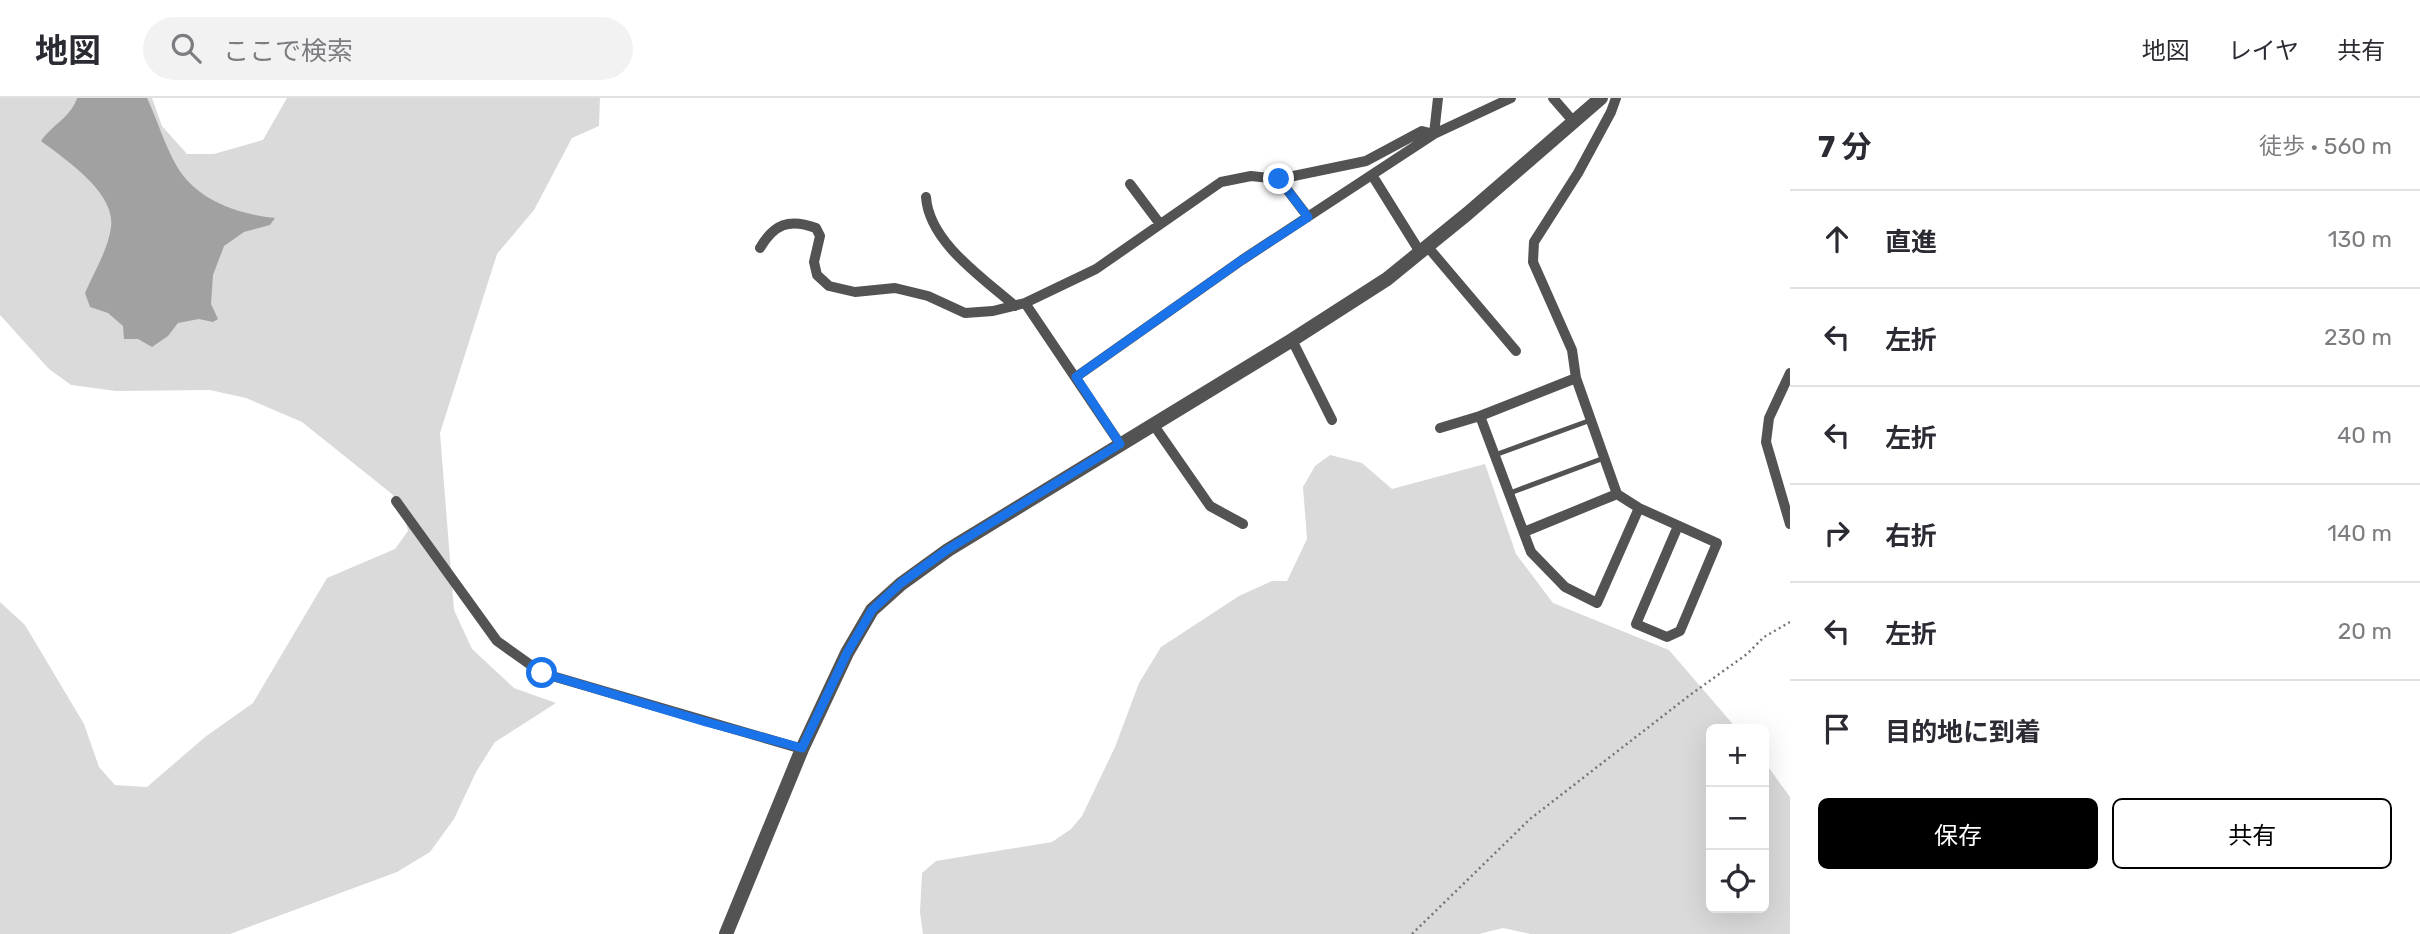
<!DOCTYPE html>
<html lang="ja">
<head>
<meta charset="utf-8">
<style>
	:root { --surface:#fff; --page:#f2f2f3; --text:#2b2b33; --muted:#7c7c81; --line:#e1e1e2; --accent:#000 }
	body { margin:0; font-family:Rubik,"Noto Sans JP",sans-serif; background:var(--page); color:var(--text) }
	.controls { position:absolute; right:21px; bottom:21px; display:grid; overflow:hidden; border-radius:10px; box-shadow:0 7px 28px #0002 }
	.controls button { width:63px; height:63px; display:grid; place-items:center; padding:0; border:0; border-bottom:2px solid var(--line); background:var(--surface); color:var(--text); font:35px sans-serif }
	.stop { position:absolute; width:21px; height:21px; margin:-16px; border:5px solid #1a73e8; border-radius:50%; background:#fff }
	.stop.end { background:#1a73e8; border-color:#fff; box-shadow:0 2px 7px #0008 }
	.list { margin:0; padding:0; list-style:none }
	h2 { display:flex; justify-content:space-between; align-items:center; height:91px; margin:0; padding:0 28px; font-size:30px }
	h2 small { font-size:23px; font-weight:400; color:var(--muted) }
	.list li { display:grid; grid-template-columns:46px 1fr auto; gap:21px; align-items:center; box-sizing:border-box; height:98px; padding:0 28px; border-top:2px solid var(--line) }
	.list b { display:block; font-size:26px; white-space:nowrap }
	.list em { font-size:23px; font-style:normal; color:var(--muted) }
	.actions { display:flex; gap:14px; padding:21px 28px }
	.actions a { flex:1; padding:16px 0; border:2px solid var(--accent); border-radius:10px; text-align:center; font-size:24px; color:var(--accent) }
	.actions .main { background:var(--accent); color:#fff }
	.icon { flex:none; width:38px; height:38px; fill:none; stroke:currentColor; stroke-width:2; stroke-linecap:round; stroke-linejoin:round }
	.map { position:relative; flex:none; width:1790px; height:836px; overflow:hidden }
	header { display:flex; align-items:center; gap:42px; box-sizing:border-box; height:98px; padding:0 35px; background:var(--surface); border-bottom:2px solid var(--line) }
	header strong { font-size:33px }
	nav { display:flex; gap:38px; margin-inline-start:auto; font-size:24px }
	.search { width:490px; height:63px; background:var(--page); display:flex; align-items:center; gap:18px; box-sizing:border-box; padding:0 24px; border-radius:38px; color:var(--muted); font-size:26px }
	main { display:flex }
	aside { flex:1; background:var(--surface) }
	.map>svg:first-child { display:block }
</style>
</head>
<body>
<header>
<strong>地図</strong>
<div class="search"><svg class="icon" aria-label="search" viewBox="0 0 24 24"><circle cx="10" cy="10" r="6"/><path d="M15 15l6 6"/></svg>ここで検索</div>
<nav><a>地図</a><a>レイヤ</a><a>共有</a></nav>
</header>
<main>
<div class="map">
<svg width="1790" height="836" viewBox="0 0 1790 836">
	<rect width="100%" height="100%" fill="#fff"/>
	<path fill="#dadada" d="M0,0h152l10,28 25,28h27l49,-14 24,-42h313l-1,28 -27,12 -38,72 -37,44 -57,179 14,177 18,39 42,39 42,15 -61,39 -19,30 -22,47 -24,33 -33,20 -167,62h-230v-332l25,23 59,99 15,43 16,18 32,2 58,-50 48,-34 74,-125 68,-29 13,-18 -6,-24 -10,-13 -90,-72 -56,-24 -36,-8 -94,1 -45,-6 -22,-16 -49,-54z
		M1330,357l32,8 30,26 93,-25 31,90 37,49 116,47 68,79h-26v179h53v-147l26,36v137h-259l-28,-6 -24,6h-556l-3,-22 2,-39 14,-12 116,-19 19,-13 11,-13 33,-69 24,-64 22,-36 78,-51 33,-15h15l20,-42 -4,-52 12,-21z"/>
	<path fill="#a1a1a1" d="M77,0h70c10,21 17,45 28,65 19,36 61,51 100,55l-5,7 -26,7 -20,14 -11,29 -2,29 7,15 -5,3 -14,-3 -21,4 -10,13 -16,11 -14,-8h-14l-1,-13 -15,-13 -18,-6 -5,-14c9,-21 23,-43 26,-66 5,-34 -46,-68 -70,-86 11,-16 30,-24 36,-43z"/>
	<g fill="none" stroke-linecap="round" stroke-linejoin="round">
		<path stroke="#757575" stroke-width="2.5" stroke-dasharray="2 3.5" stroke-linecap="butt" d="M1412,836l118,-115 160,-124 57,-41 17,-17 26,-15"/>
		<path stroke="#535353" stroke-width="5" d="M1495,357l96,-35
			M1510,395l94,-35"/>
		<path stroke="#535353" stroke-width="10" d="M1553,0l20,23
			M1616,0l-5,14 -33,61 -44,69 -1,20 39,88 4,28 41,116 22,14 78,35 -37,88 -13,6 -31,-13 42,-98
			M1434,36l4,-36
			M1372,77l48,77
			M1279,81l29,38
			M1130,86l30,40
			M926,99c3,45 57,81 89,109
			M1427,148l89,105
			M760,150c14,-24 29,-30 56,-20l4,8 -6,26 3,13 12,11 26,6 40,-4 33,8 37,17 28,-2 32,-8 71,-34 125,-87 30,-6 28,3 87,-18 56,-30 12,3
			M1025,205l95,141
			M1292,242l40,80
			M1790,275l-21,45 -3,24 24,82
			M1076,279l166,-117 192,-126 77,-36
			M1480,318l51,136 34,35 32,16 42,-95
			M1153,326l57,82 33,18
			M1440,330l40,-12 96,-38
			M396,403l101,140 45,32 260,76
			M1524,434l93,-38"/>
		<path stroke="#535353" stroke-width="14" d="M726,836l76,-185 45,-96 25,-43 29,-26 47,-34 344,-210 95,-61 80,-65 134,-116"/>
	</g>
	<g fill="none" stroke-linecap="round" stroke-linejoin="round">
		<path stroke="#1a73e8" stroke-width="9" d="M542,575l164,49 96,26 45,-95 25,-43 29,-27 46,-33 173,-106 -44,-67 166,-117 66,-43 -29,-38"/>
	</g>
</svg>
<div class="controls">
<button>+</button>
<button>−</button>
<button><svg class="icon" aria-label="locate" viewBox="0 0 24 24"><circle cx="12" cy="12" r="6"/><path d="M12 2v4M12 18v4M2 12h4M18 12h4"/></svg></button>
</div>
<div class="stop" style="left:542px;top:575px"></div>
<div class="stop end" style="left:1279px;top:81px"></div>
</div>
<aside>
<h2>7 分<small>徒歩 · 560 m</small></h2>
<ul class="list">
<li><svg class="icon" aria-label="ahead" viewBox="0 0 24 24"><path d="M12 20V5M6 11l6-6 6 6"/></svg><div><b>直進</b></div><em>130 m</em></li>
<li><svg class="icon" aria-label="left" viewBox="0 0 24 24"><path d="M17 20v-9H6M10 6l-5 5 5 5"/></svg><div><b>左折</b></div><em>230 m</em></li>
<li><svg class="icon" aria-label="left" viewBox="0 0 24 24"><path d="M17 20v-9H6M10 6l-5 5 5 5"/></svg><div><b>左折</b></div><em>40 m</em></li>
<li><svg class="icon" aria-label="right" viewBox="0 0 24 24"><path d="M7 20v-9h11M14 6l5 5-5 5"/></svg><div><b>右折</b></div><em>140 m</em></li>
<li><svg class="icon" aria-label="left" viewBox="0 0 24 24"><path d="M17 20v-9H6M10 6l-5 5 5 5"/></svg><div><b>左折</b></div><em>20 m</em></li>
<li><svg class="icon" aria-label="arrive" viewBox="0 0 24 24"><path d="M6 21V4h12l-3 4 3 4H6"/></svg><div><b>目的地に到着</b></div></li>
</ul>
<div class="actions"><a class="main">保存</a><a>共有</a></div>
</aside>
</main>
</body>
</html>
